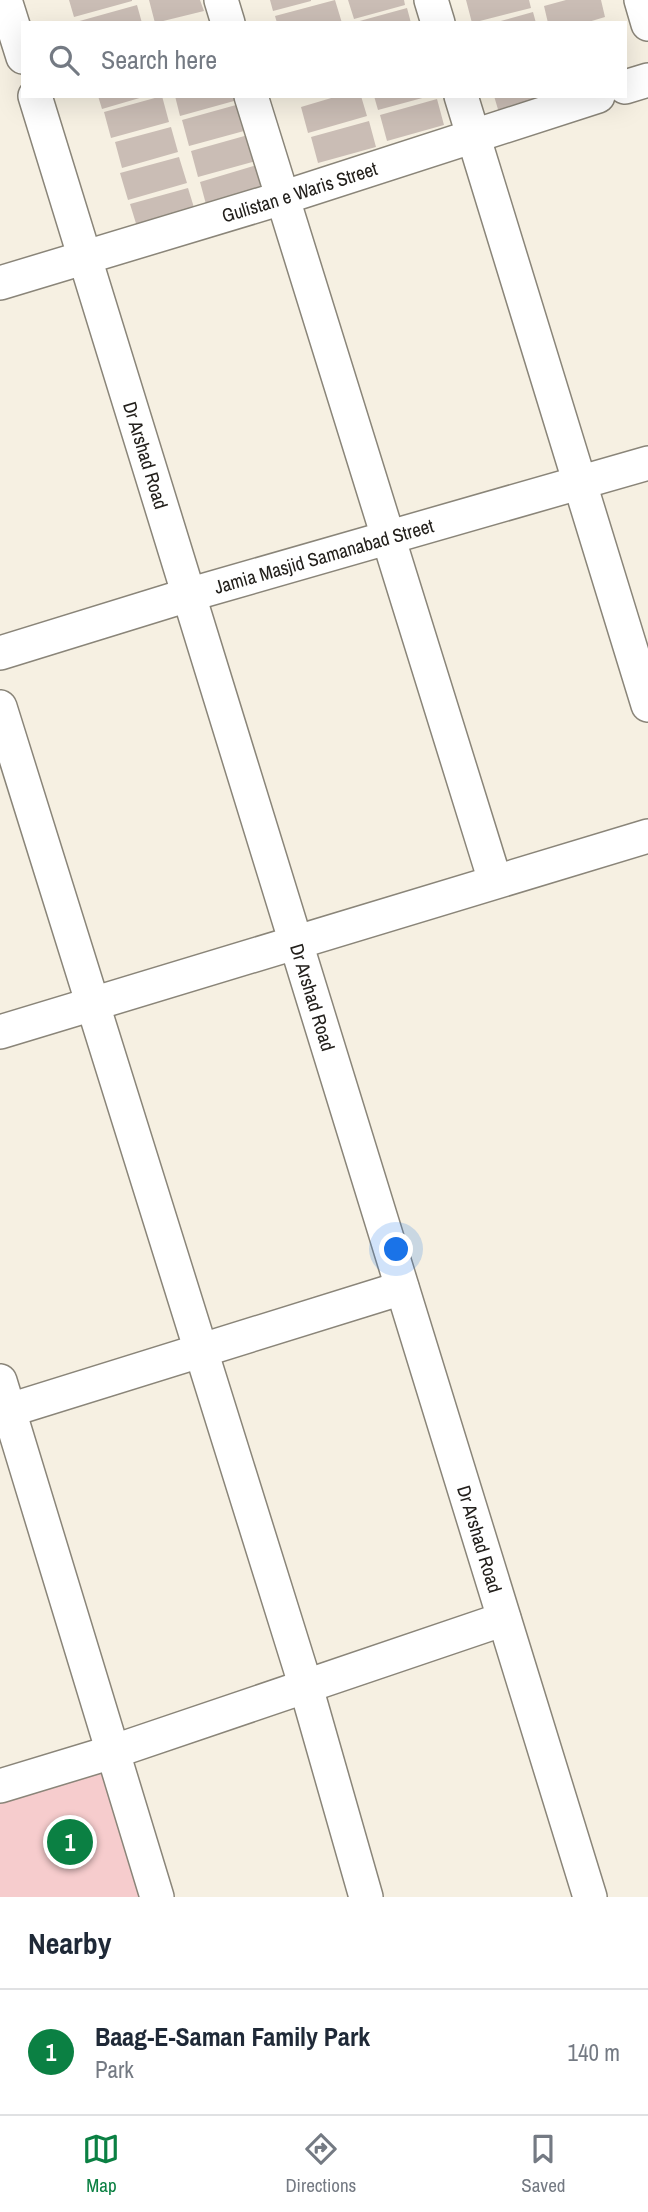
<!DOCTYPE html>
<html lang="en">
<head>
<meta charset="utf-8">
<style>
	:root { --surface:#fff; --page:#f6f6f7; --text:#1f2937; --muted:#747a83; --line:#e0e1e3; --accent:#0b8043 }
	body { margin:0; font-family:"Archivo Narrow",sans-serif; background:var(--page); color:var(--text) }
	.you { position:absolute; left:397px; top:1250px; width:24px; height:24px; margin:-18px; border:5px solid #fff; border-radius:50%; background:#1a73e8; box-shadow:0 0 0 10px #1a73e833 }
	.badge { display:grid; place-items:center; width:46px; height:46px; border-radius:50%; background:var(--accent); color:#fff; font-size:23px; font-weight:700 }
	.pin { position:absolute; translate:-50% -50%; border:4px solid #fff; box-shadow:0 2px 7px #0006 }
	.list { margin:0; padding:0; list-style:none }
	h2 { display:flex; justify-content:space-between; align-items:center; height:91px; margin:0; padding:0 28px; font-size:30px }
	h2 small { font-size:23px; font-weight:400; color:var(--muted) }
	.list li { display:grid; grid-template-columns:46px 1fr auto; gap:21px; align-items:center; box-sizing:border-box; height:126px; padding:0 28px; border-top:2px solid var(--line) }
	.list b { display:block; font-size:26px; white-space:nowrap }
	.list p { margin:0; font-size:23px; white-space:nowrap; color:var(--muted) }
	.list em { font-size:23px; font-style:normal; color:var(--muted) }
	.icon { flex:none; width:38px; height:38px; fill:none; stroke:currentColor; stroke-width:2; stroke-linecap:round; stroke-linejoin:round }
	.map { position:relative; flex:none; width:648px; height:1897px; overflow:hidden }
	.search { position:absolute; background:var(--surface); box-shadow:0 7px 28px #0002; left:21px; right:21px; top:21px; height:77px; display:flex; align-items:center; gap:18px; box-sizing:border-box; padding:0 24px; border-radius:0px; color:var(--muted); font-size:26px }
	.sheet { height:217px; background:var(--surface) }
	nav { display:flex; justify-content:space-around; align-items:center; box-sizing:border-box; height:98px; border-top:2px solid var(--line); background:var(--surface); font-size:19px; color:var(--muted) }
	nav a { display:grid; justify-items:center; gap:4px }
	nav .on { color:var(--accent) }
	.map>svg:first-child { display:block }
</style>
</head>
<body>
<div class="map">
<svg width="648" height="1897" viewBox="0 0 648 1897">
	<rect width="100%" height="100%" fill="#f6f0e2"/>
	<path fill="#f6cccd" d="M112,1752l44,145h-156v-111z"/>
	<path fill="#cabdb5" d="M69,0h63v1l-58,16z
		M149,0h51l4,11 -49,12z
		M270,0h41v1l-38,10z
		M335,0l7,23h-65l-2,-7z
		M348,0h56l1,5 -51,14z
		M466,0h63l2,8 -59,15z
		M566,0h35l4,17 -20,6h-37l-4,-17z
		M137,5l5,18h-66v-1z
		M407,8l4,15h-54l-1,-1z
		M533,12l3,11h-39v-1z
		M98,96h45v1l-41,12z
		M162,96l7,26 -58,16 -7,-26z
		M175,96h58l1,5 -54,15z
		M338,96h23l6,20 -59,17 -7,-26z
		M374,96h52v1l-48,13z
		M494,96h63l-57,20z
		M437,99l7,26 -57,16 -7,-26z
		M236,105l8,26 -55,15 -7,-26z
		M369,121l7,26 -58,16 -7,-26z
		M171,127l7,25 -56,16 -7,-26z
		M248,135l8,26 -58,16 -7,-26z
		M179,157l8,26 -59,17 -8,-27z
		M257,165l7,26 -57,17 -7,-26z
		M188,188l8,26 -58,16 -8,-26z"/>
	<g fill="none" stroke-linecap="round" stroke-linejoin="round">
		<g stroke="#8a8579" stroke-width="36">
			<g id="minor">
				<path d="M5,0l18,57"/>
				<path d="M221,0l7,23"/>
				<path d="M431,0l7,23"/>
				<path d="M641,0l7,24"/>
				<path d="M625,87l23,-7"/>
				<path id="s1" d="M35,96l555,1801"/>
				<path d="M251,96l244,785"/>
				<path d="M461,96l187,609"/>
				<path id="s2" d="M0,283l282,-85 316,-102"/>
				<path id="s3" d="M0,653l188,-58 460,-132"/>
				<path d="M0,707l306,980 60,210"/>
				<path d="M0,1032l648,-196"/>
				<path d="M0,1381l157,516"/>
				<path d="M0,1413l402,-125"/>
				<path d="M0,1786l112,-34 392,-133"/>
			</g>
		</g>
		<use href="#minor" stroke="#fff" stroke-width="33"/>
	</g>
	<g text-anchor="middle" stroke-width="6" stroke-linejoin="round" paint-order="stroke">
		<g font-size="19" fill="#23201c" stroke="#fff">
			<text dy="7" stroke="none"><textPath href="#s2" startOffset="313">Gulistan e Waris Street</textPath></text>
			<text dy="7" stroke="none"><textPath href="#s1" startOffset="376">Dr Arshad Road</textPath></text>
			<text dy="7" stroke="none"><textPath href="#s3" startOffset="338">Jamia Masjid Samanabad Street</textPath></text>
			<text dy="7" stroke="none"><textPath href="#s1" startOffset="943">Dr Arshad Road</textPath></text>
			<text dy="7" stroke="none"><textPath href="#s1" startOffset="1510">Dr Arshad Road</textPath></text>
		</g>
	</g>
</svg>
<div class="you"></div>
<div class="pin badge" style="left:70px;top:1842px">1</div>
<div class="search"><svg class="icon" aria-label="search" viewBox="0 0 24 24"><circle cx="10" cy="10" r="6"/><path d="M15 15l6 6"/></svg>Search here</div>
</div>
<section class="sheet">
<h2>Nearby<small></small></h2>
<ul class="list">
<li><span class="badge">1</span><div><b>Baag-E-Saman Family Park</b><p>Park</p></div><em>140 m</em></li>
</ul>
</section>
<nav>
<a class="on"><svg class="icon" aria-label="map" viewBox="0 0 24 24"><path d="M3 6l6-2 6 2 6-2v14l-6 2-6-2-6 2zM9 4v14M15 6v14"/></svg>Map</a>
<a><svg class="icon" aria-label="directions" viewBox="0 0 24 24"><path d="M12 3l9 9-9 9-9-9zM9 14v-3h6M13 9l2 2-2 2"/></svg>Directions</a>
<a><svg class="icon" aria-label="saved" viewBox="0 0 24 24"><path d="M7 4h10v16l-5-4-5 4z"/></svg>Saved</a>
</nav>
</body>
</html>
